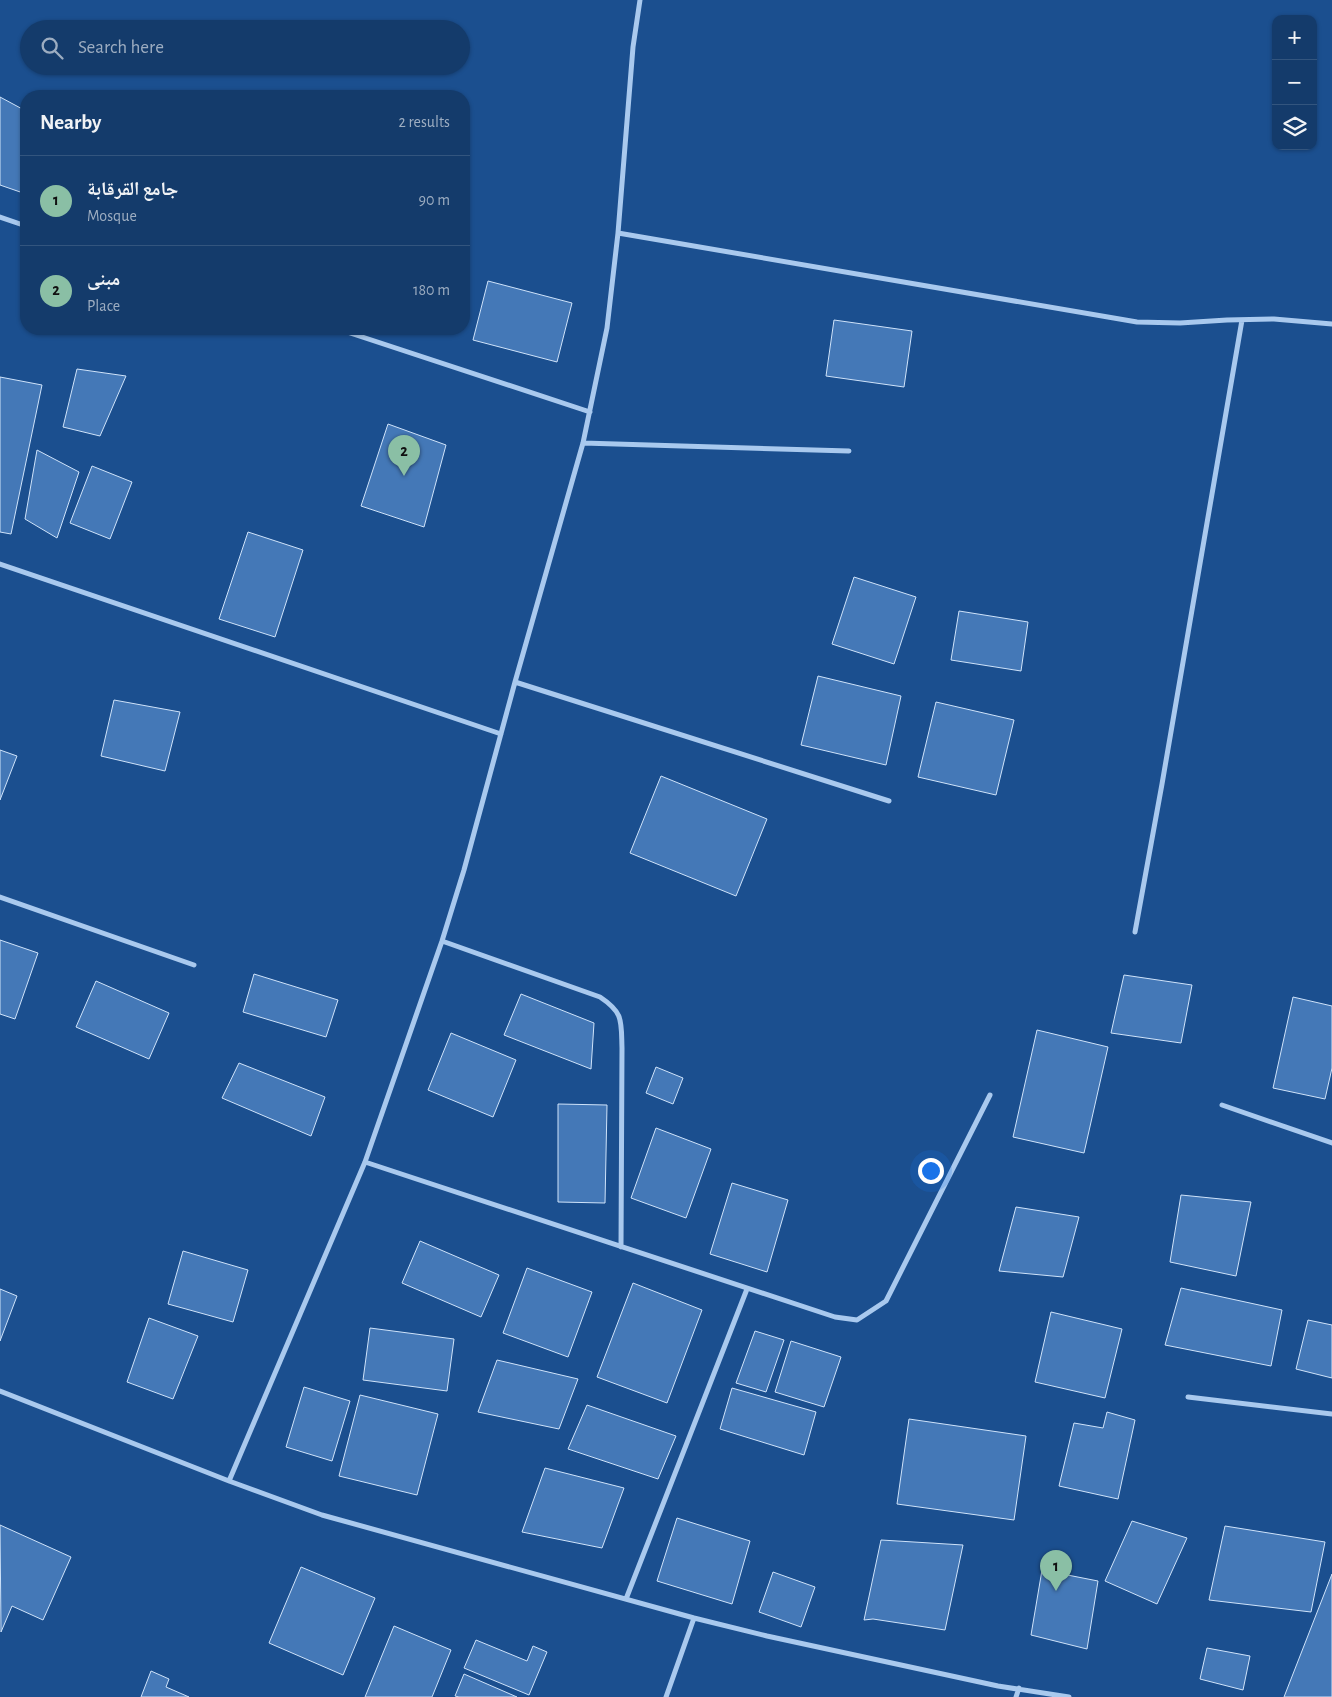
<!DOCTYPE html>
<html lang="en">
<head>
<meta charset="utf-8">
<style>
	:root { --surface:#143b6b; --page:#1d4271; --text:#f1f3f6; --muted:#9dadc1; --line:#33557e; --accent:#8abfa5 }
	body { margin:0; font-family:"Alegreya Sans","Noto Naskh Arabic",sans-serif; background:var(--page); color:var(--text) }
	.controls { position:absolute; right:15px; top:15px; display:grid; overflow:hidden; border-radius:10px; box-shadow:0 1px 4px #0004 }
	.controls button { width:45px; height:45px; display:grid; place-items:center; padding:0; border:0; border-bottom:1px solid var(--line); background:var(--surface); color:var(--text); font:25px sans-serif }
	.you { position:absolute; left:930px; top:1170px; width:18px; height:18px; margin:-12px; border:4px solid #fff; border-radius:50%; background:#1a73e8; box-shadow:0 0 0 8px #1a73e833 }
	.badge { display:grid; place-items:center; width:32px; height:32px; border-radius:50%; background:var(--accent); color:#111; font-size:16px; font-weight:700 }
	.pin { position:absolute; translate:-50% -41px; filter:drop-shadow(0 1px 2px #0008) }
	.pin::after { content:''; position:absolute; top:26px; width:18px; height:15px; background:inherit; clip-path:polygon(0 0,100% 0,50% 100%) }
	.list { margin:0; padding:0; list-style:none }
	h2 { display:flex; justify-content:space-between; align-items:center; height:65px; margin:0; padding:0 20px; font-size:21px }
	h2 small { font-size:16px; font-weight:400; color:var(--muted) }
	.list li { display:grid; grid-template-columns:32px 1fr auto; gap:15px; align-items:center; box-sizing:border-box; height:90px; padding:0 20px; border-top:1px solid var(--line) }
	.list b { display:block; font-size:19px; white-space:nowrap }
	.list p { margin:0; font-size:16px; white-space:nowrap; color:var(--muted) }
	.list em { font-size:16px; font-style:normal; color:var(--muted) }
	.icon { flex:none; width:28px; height:28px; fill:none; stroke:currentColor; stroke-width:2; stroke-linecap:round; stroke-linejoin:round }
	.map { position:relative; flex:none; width:1332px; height:1697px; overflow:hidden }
	.search { position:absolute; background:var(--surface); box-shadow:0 1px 4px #0004; left:20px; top:20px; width:450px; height:55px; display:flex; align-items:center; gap:12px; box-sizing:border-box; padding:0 18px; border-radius:28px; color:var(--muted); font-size:19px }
	.panel { position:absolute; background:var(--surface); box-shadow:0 1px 4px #0004; left:20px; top:90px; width:450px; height:245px; border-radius:20px }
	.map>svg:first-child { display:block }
</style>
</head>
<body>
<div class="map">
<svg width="1332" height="1697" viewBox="0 0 1332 1697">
	<rect width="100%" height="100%" fill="#1b4f8f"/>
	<path fill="#4478b7" stroke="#cfe3fa" d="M0,97l26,14v83l-26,-9z
		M488,281l84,22 -15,59 -84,-22z
		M834,320l78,11 -8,56 -78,-11z
		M77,369l49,7 -26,60 -37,-9z
		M0,377l42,8 -31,149 -11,-2z
		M388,424l58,21 -22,82 -63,-21z
		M37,450l42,22 -22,66 -32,-19z
		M92,466l40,16 -22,57 -40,-16z
		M248,532l55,18 -28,87 -56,-18z
		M854,577l62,20 -22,67 -62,-20z
		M959,611l69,11 -7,49 -70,-11z
		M818,676l83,20 -15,69 -85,-20z
		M114,700l66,12 -15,59 -64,-15z
		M936,702l78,18 -18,75 -78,-18z
		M0,750l17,6 -17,44z
		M661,776l106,43 -31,77 -106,-43z
		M0,940l38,13 -23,66 -15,-5z
		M254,974l84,26 -12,37 -83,-25z
		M1124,975l68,10 -11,58 -70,-10z
		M96,981l73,32 -20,46 -73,-32z
		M521,994l73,29 -3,46 -87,-34z
		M1293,997l39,9v62l-7,31 -52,-11z
		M1037,1030l71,17 -24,106 -71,-16z
		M451,1033l65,27 -23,57 -65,-27z
		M239,1063l86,34 -14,39 -89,-38z
		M656,1067l27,11 -10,26 -27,-11z
		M558,1104l49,1 -2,98 -47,-1z
		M656,1128l55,21 -25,69 -55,-20z
		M732,1183l56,17 -21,72 -57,-18z
		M1181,1195l70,7 -15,74 -66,-14z
		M1016,1207l63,10 -16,60 -64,-6z
		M420,1241l79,34 -18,42 -79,-34z
		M183,1251l65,19 -15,52 -65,-18z
		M527,1268l65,24 -24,65 -65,-24z
		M633,1283l69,27 -35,93 -70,-26z
		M1181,1288l101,22 -11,56 -106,-21z
		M0,1289l17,7 -17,45z
		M1051,1312l71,17 -17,69 -70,-16z
		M149,1318l49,18 -25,63 -46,-17z
		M1308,1320l24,5v53l-36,-9z
		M370,1328l84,11 -7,52 -84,-11z
		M755,1331l29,9 -18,52 -30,-9z
		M791,1341l50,16 -17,50 -49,-15z
		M497,1360l81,19 -19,50 -81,-17z
		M304,1387l46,14 -18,60 -46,-14z
		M732,1388l84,24 -12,43 -84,-26z
		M360,1395l78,19 -21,81 -78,-19z
		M587,1405l89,31 -18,43 -90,-30z
		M1107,1412l28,8 -17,79 -59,-13 15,-63 29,5z
		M909,1419l117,17 -12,84 -117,-16z
		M545,1468l79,20 -22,60 -80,-16z
		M677,1518l73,23 -18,63 -75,-23z
		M1132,1521l55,17 -30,66 -52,-23z
		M0,1525l71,32 -28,63 -31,-14 -11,26z
		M1225,1526l100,16 -14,70 -102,-12z
		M881,1540l82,5 -18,85 -72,-11 -9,1z
		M301,1567l74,31 -32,77 -74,-32z
		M1042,1570l56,11 -11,68 -56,-14z
		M773,1572l42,15 -14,40 -42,-15z
		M1332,1574v123h-48z
		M394,1626l57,24 -19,47h-67z
		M476,1640l51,21 6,-15 14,6 -18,43 -65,-27z
		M1207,1648l43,8 -7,34 -43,-11z
		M151,1671l18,8 -3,8 23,10h-48z
		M464,1674l53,23h-58l-4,-1z"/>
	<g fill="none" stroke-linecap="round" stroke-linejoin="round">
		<path stroke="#a9c9ee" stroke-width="5" d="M0,217l26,9
			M618,233l519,89 43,1 47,-3 47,-1 58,5
			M338,329l252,83
			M583,443l266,8
			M0,564l501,170
			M515,682l374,119
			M0,897l194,68
			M1135,932l27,-148 80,-464
			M442,941l158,56c24,16 21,24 22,51l-1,199
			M1222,1105l110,38
			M365,1162l470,155 22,3 29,-19 104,-206
			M0,1391l229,90 93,34 372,103 73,18 231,50 71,11
			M1188,1397l144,17
			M229,1481l136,-319 77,-221 22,-71 51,-188 68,-239 24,-115 11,-95 15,-186 7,-47
			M626,1599l121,-310
			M666,1697l28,-79
			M1016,1697l3,-9"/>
	</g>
</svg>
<div class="controls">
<button>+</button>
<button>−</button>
<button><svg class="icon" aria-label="layers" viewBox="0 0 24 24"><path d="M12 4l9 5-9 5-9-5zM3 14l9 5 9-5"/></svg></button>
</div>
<div class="you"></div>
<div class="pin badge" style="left:1056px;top:1591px">1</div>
<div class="pin badge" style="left:404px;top:476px">2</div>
<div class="search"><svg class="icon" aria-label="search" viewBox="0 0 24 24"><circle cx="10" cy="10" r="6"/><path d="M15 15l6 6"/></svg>Search here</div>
<section class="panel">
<h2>Nearby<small>2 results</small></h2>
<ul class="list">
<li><span class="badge">1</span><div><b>جامع القرقابة</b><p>Mosque</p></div><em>90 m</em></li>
<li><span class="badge">2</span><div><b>مبنى</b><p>Place</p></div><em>180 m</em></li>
</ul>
</section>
</div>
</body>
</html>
